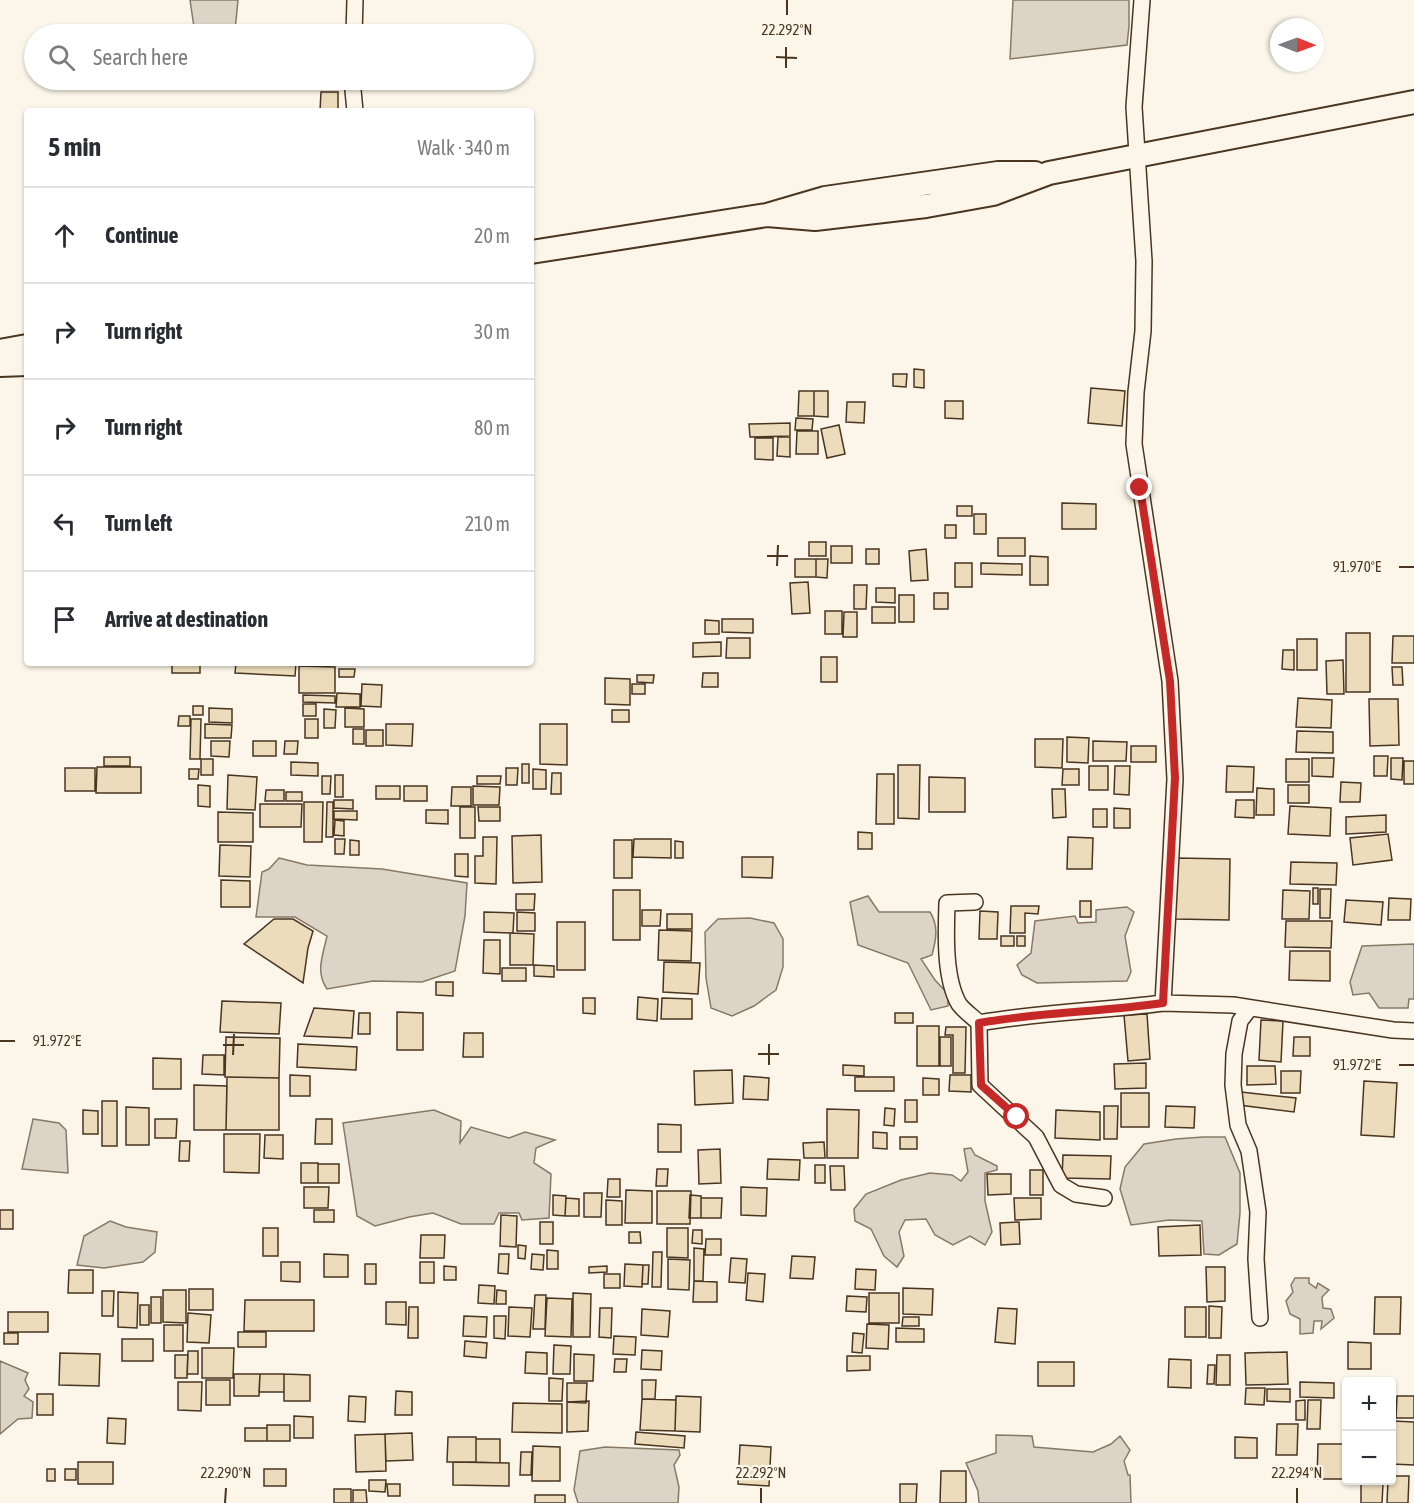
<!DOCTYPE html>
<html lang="en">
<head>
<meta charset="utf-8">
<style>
	:root { --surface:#fff; --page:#f7f7f7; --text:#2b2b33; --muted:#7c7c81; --line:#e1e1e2 }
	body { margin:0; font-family:"Asap Condensed",sans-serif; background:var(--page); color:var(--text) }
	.controls { position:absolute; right:18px; bottom:18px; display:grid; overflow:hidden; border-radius:6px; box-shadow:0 2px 4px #0004 }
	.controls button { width:54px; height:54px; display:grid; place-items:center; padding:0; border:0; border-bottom:2px solid var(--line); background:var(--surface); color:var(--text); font:30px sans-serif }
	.compass { position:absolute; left:1270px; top:18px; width:54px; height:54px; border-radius:50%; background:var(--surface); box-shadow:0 2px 4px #0004; rotate:91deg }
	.stop { position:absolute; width:18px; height:18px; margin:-14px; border:4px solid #c62828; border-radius:50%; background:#fff }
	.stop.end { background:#c62828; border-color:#fff; box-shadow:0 2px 6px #0008 }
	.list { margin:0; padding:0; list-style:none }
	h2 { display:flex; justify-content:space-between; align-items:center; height:78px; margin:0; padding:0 24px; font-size:26px }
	h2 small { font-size:20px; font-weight:400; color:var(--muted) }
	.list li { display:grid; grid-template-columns:39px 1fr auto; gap:18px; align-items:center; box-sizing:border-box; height:96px; padding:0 24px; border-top:2px solid var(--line) }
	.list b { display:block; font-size:22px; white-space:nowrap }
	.list em { font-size:20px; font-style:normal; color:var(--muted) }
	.icon { flex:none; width:33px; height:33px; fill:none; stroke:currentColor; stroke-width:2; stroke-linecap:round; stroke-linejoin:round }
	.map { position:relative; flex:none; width:1414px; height:1503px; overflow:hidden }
	.search { position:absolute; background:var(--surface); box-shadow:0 2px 4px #0004; left:24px; top:24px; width:510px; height:66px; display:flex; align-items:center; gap:15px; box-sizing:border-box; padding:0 21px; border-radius:33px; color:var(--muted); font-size:22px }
	.panel { position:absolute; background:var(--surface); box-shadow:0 2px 4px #0004; left:24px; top:108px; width:510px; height:558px; border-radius:6px }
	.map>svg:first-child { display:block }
</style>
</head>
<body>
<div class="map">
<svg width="1414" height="1503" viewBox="0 0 1414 1503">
	<rect width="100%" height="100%" fill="#fbf6e9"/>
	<path fill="#dcd4c6" stroke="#887966" stroke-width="1.5" d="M190,0h48l-3,31 -40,3z
		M1013,0h116v26l-2,19 -117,14z
		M279,858l28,7 75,4 85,14 -2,33 -10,55 -33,11 -49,-1 -46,8c-12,-17 -4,-34 0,-53l-32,-19h-39l6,-45 7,-3z
		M868,896l11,16h51c9,14 6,28 2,43l-11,4 14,21 13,14v12l-17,4 -23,-47 -50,-18 -8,-43z
		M1127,907l7,5 -9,24 6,36 -4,9 -90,2 -15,-8 -5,-10 14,-12 4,-32 40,-5 3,7 18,-1v-12z
		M750,918l24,5 9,16v28l-7,23 -22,16 -22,10 -21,-8 -5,-30 -1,-46 13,-13z
		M1414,944v55h-5l-1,9h-29l-10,-15 -16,2 -3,-13 12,-36z
		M434,1110l27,11 -1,22 11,-16 38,11 16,-6 30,8 -19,8 -2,15 17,11 -2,44 -27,2 -3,-7h-20l-5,11h-33l-28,-11 -24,4 -34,9 -18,-10 -14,-93z
		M33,1119l26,4 7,7 2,43 -46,-4z
		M1203,1137h22l15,36v40l-3,31 -18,11 -15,-1 -2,-33 -33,-1 -38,5 -11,-36 5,-22 19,-23 32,-5z
		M971,1148l4,7 22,11v4l-12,3v28l7,31 -7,13 -15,-9 -17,9 -18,-10 -9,-16 -21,1 -6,12 5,24 -7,11 -13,-11 -13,-27 -16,-8 -1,-12 12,-15 35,-14 29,-7 22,2 9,6 7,-9 -4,-23z
		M110,1221l16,6 31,5 -2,20 -12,10 -39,6 -27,-3 7,-29z
		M1295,1278h14v5l7,5 2,-5 11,7 -7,7 1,11 8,1 3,9 -13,11 1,-8h-8l-1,12 -13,1v-15l-10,-5 -4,-13 7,-9 -2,-7z
		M0,1361l28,12 -3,7 4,9 -5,7 9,6 -1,16 -14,1 -18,15z
		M996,1435l36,1 2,11 59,5 18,-8 9,-8 10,14 -6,11 4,14h2l1,28h-152l-1,-12 -12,-28 30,-10z
		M605,1447l74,3 1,5 -6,10 5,22 -1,16h-100l-4,-13 6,-39z"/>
	<path fill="#ecdcbc" stroke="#4a3520" stroke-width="1.5" d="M321,92h17v19h-18z
		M914,369l10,1v18l-10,-1z
		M893,374h14l-1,13 -13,-1z
		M1091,388l34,3 -3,35 -34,-3z
		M799,391h15v25h-16z
		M814,391h14v26l-14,-1z
		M945,401h18v18l-18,-1z
		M847,402h18l-1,21 -18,-1z
		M796,418l17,1 -1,11h-17z
		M790,423v13l-40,1 -1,-13z
		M839,425l6,29 -18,4 -6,-29z
		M797,431h21v23h-22z
		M778,437h12v20l-13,-1z
		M755,438h18v22l-18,-1z
		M1062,503l34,1v25h-34z
		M957,506h15v10h-15z
		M974,514h12v20h-12z
		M945,525h11v13h-11z
		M998,538h27v18h-27z
		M809,542h17v14h-17z
		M831,546h21v17h-21z
		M866,549h13v15h-13z
		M926,549l2,31 -17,1 -2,-30z
		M1030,556l18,1v28h-18z
		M795,559h21v18h-21z
		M816,559h12l-1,19 -11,-1z
		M955,563h17v24h-17z
		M981,563l41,1v11l-41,-1z
		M808,582l2,31 -18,1 -2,-31z
		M854,585h13l-1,24h-12z
		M876,588h19v15l-19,-1z
		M934,593h14v16h-14z
		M899,595h15v27h-15z
		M872,607h23v16h-23z
		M825,611h17v23h-17z
		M844,612h13v25h-14z
		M722,619h31v14l-31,-1z
		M705,620l14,1v13h-14z
		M1346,633h24v59h-24z
		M1393,636h21v27h-22z
		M727,638h23v20h-24z
		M1297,639h20v31h-20z
		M721,642v14l-28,1v-14z
		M1283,650h11v20l-12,-1z
		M821,657h16v25h-16z
		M1343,660l1,34h-17l-1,-33z
		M172,663h28v10h-28z
		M236,663h60l-1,13 -60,-3z
		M299,666l36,1v26h-36z
		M1392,667h10l1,18h-10z
		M339,669h16l-1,8h-15z
		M703,673h15v14h-16z
		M637,675h17l-1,8 -16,-1z
		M605,678l25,1v26l-25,-1z
		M362,684l20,1 -1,22 -20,-1z
		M632,684h13v10h-13z
		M337,693l23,1v13h-24z
		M303,695l32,1v7l-32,-1z
		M1298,698l34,2 -1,28 -35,-1z
		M1369,699h29l1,46 -29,1z
		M303,704h13v12h-13z
		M193,706h10v9h-10z
		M209,708l23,1v14l-23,-1z
		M345,708l19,1v18h-19z
		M324,709l12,1 -1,18h-11z
		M612,710h17v12h-17z
		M179,716h11v10h-12z
		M191,719h10l-1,40h-10z
		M305,719h13v19h-13z
		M205,724l27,1 -1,13h-26z
		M386,724h27l-1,22 -26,-1z
		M540,724h27v41l-27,-1z
		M353,729h11v15h-11z
		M366,730h17v16h-17z
		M1297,731l36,1v21l-37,-1z
		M1067,737l22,1 -1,25 -21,-1z
		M1035,739h28l-1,29 -27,-1z
		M211,741h19l-1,16 -18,-1z
		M253,741h23v15h-23z
		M285,741h13l-1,13h-13z
		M1093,741l34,1 -1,19h-33z
		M1131,746h25v16h-25z
		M1374,756h14l-1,20h-13z
		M104,757h26v9h-26z
		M1312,758h22l-1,19 -21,-1z
		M1391,758h12l-1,22 -11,-1z
		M201,759h12v16h-12z
		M1286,759h23v23h-23z
		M1404,761h10v23h-10z
		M291,762l27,1v13l-27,-1z
		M522,764h7v19h-7z
		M898,765h22l-1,54 -21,-1z
		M1089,766h19v24h-19z
		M1115,766h15l-1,29 -15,-1z
		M1227,766l27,1 -1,25h-27z
		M97,767h44v26h-45z
		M65,768h30v23h-30z
		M506,768h12l-1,17h-11z
		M189,769h10l-1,10h-9z
		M533,769l13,1v19h-13z
		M1063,769h16v16h-17z
		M552,773h9v21h-10z
		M877,774h17v50h-18z
		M228,775l29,2 -2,33 -28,-1z
		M335,775h8v22h-8z
		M322,776h9l-1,18h-8z
		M477,776h24l-1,8h-23z
		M929,777l36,1v34h-36z
		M1341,782l20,1 -1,19h-20z
		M198,785l12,1v21l-12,-1z
		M1288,785h21v18h-21z
		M376,786h24v13h-24z
		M404,786h23v15h-23z
		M473,786l27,1 -1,18h-26z
		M452,787h19v19h-20z
		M1257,788l17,1v26h-18z
		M1052,789h13l1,28 -13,1z
		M266,790h18v11h-19z
		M286,792h16v9h-16z
		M334,800h19v9l-19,-1z
		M1236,800h18v18l-19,-1z
		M304,802h19l-1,40h-18z
		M327,802h6v35h-7z
		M260,804h42l-1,23h-41z
		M1290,806l41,2 -1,28 -42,-2z
		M460,807h15v31h-15z
		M478,807h22v14h-21z
		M1114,808l16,1v19h-16z
		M1093,809h14v18h-14z
		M426,810h22v14l-22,-1z
		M334,811h23v9l-23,-1z
		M218,812l35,1v29h-35z
		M1386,815v17l-40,2v-17z
		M335,820l9,1v15l-10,-1z
		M858,832l14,1v16h-14z
		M1388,834l4,26 -39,5 -3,-27z
		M541,835l1,47 -29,1 -1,-47z
		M483,837h14l-1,47 -21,-1v-27h8z
		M1068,837l25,1 -1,31h-25z
		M335,839h10l-1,15h-9z
		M634,839h37v19l-38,-1z
		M350,840l9,1v14h-9z
		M614,840h18v38h-18z
		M675,841l8,1v16h-8z
		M220,845l31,1 -1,31 -31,-1z
		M455,854h13v23l-13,-1z
		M742,857h31l-1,21 -30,-1z
		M1176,858l54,1 -1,61 -54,-1z
		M1291,862l46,1 -1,22 -46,-1z
		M221,880l29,1v26h-29z
		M1313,888h5v16h-5z
		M1320,889h11l-1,29h-10z
		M613,890h27v50h-27z
		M1283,890l27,1 -1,28h-27z
		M516,894h19l-1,16h-18z
		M1389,898l22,1 -1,21h-22z
		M1346,900l37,2 -2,23 -37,-3z
		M1080,901h11v16h-11z
		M1011,906h28l-1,8 -13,-1v20h-15z
		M642,910h19l-1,16h-18z
		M980,911l18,1 -1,27h-18z
		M484,912l30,1 -1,20 -29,-1z
		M517,912l18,1v18h-18z
		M667,914h25v15h-25z
		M274,919h19l20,12 -5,17 -5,35 -59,-39z
		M1286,921h46l-1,27 -46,-1z
		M557,922h28v48h-28z
		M659,930l33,1 -1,30 -33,-1z
		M510,933l24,1 -1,31h-23z
		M1001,936h13v10h-13z
		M1017,936h8v10h-8z
		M484,940h16v34l-17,-1z
		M1290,951h40v30l-41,-1z
		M664,962l36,1 -2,31 -35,-2z
		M534,965l20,1v11l-20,-1z
		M502,968h24v13h-24z
		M436,982h17v14l-17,-1z
		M638,997l20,2 -1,22 -20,-2z
		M583,998h12v16l-12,-1z
		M662,998l30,1v20h-31z
		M222,1001l59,2 -2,31 -59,-2z
		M314,1008l40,3 -2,27 -48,-2z
		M397,1012l26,1v37h-26z
		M359,1013h11v21h-12z
		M895,1013h18v10h-18z
		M1147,1014l3,45 -22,2 -4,-46z
		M1261,1020l22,1 -2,41 -22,-2z
		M917,1026h22v40h-22z
		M946,1027h20l-1,46h-12v-38h-8z
		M464,1033h19v24h-20z
		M226,1037l54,1 -1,40 -54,-1z
		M940,1037h11v29h-11z
		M1294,1037h16v19h-17z
		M298,1044l59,3 -1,23 -59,-3z
		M203,1055h21v20l-22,-1z
		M153,1058l28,1v30h-28z
		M1146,1063v25l-31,1 -1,-25z
		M843,1065l21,1v10l-21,-1z
		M1247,1066h28l1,18 -29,1z
		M732,1070l1,33 -38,2 -1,-34z
		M1281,1071h20l-1,22h-19z
		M290,1075l20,1v20h-20z
		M950,1075h21v17l-22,-1z
		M744,1076l25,2 -1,22 -25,-1z
		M227,1077l52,1v52h-53z
		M855,1077h39v14h-39z
		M923,1078l16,1v16h-16z
		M1364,1081l33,2 -3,54 -33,-2z
		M194,1085l33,1 -1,44h-32z
		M1241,1092l55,6 -2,14 -55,-7z
		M1121,1093h28v34h-28z
		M905,1100h12v22h-12z
		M102,1101h15v45h-15z
		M1104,1106h14l-1,33h-13z
		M1166,1106l29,1 -1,21 -29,-1z
		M126,1107l23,1v37h-23z
		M885,1108l10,1 -1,17 -10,-1z
		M827,1109l32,1 -1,48h-31z
		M83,1110l15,1v23h-15z
		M1056,1110l44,2v28l-45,-2z
		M155,1119h22l-1,19h-21z
		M316,1119h16v25h-17z
		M658,1124l23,1v27h-23z
		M873,1132l14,1v16l-14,-1z
		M224,1134h36l-1,39 -35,-1z
		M265,1135h18v24l-19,-1z
		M900,1137h17v12h-17z
		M180,1141h10l-1,20h-10z
		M824,1142l1,16h-21l-1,-15z
		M720,1149l1,34 -22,1 -1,-34z
		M1063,1155l48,1 -1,23 -48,-1z
		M768,1159l32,1 -1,20 -32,-1z
		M301,1163h17v20h-17z
		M318,1164h21v19h-21z
		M815,1165h10v18h-10z
		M830,1166h14l1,24h-14z
		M657,1169h11l-1,17h-11z
		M1030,1170h13v25h-13z
		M987,1174h24v20l-23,1z
		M608,1179h12v18h-13z
		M304,1187h25l-1,21h-24z
		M741,1187l26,1 -1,28 -25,-1z
		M626,1190l26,1v32h-27z
		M657,1191h34l-1,33h-33z
		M584,1193h18l-1,24h-17z
		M553,1195l13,1 -1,20 -12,-1z
		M690,1195l11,1v22h-12z
		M566,1198l13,1v17h-14z
		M701,1198h21l-1,20h-20z
		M1014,1198h27v21l-26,1z
		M606,1200l16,1v24h-16z
		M0,1210h13v19h-13z
		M314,1210h20v12h-20z
		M501,1215l16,1 -1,31 -16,-1z
		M540,1222h13v22h-13z
		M1019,1222l1,22 -19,1 -1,-22z
		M1200,1225l1,30 -42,1 -1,-29z
		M263,1228h15v28h-15z
		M667,1228h21v30l-21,-1z
		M693,1230h9v14l-10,-1z
		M629,1232h11l1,11h-12z
		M421,1235h24l-1,23h-24z
		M706,1239h15v16h-16z
		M518,1245l8,1 -1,13 -7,-1z
		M694,1248l10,1 -1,32h-9z
		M547,1250l11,1v18h-11z
		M653,1252h9l-1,35h-9z
		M324,1254l24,1v22h-24z
		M499,1254h10l-1,20 -10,-1z
		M532,1254l12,1 -1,15 -12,-1z
		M792,1256l23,1 -2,22 -23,-1z
		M731,1258l16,1 -2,24 -16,-1z
		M668,1259l22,1 -1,30 -21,-1z
		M281,1262h19v20l-19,-1z
		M420,1262h14v21h-14z
		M365,1264h11v20h-11z
		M625,1264l18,1 -1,22 -18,-1z
		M643,1265h6l-1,19h-6z
		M444,1266l12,1v13h-12z
		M607,1266v6l-18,1v-6z
		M1206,1267h19v34l-18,1z
		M856,1269l20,1 -1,20 -20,-1z
		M69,1270h24v23h-25z
		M748,1273l17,1 -2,28 -17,-2z
		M604,1274h16v14h-16z
		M694,1281l23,1v20h-24z
		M479,1285l16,1 -1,18 -16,-1z
		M903,1288l30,1 -1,26 -29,-1z
		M189,1289h24v21h-24z
		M163,1290h23v33l-23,-1z
		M497,1290l9,1v13h-10z
		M102,1291h12l-1,25h-11z
		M118,1292l20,1 -1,35 -19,-1z
		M573,1293l18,1 -1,43h-17z
		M869,1293h30v30h-30z
		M535,1295h11l-1,34h-12z
		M847,1296l20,1 -1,15 -20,-1z
		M151,1297h10v26h-10z
		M1375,1297h26l-1,37h-26z
		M547,1298l25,1 -1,38 -26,-1z
		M245,1300h69v31h-70z
		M386,1302h20v23l-20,-1z
		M140,1305h9v20h-9z
		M1209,1306l13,1 -1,31h-12z
		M409,1307h9v31h-10z
		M509,1307l23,1 -2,29 -22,-1z
		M1185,1307h21v30h-21z
		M600,1308h12l-1,30 -12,-1z
		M998,1308l19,1 -2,35 -20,-2z
		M642,1309l28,2 -2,26 -27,-2z
		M8,1312h40v20h-40z
		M188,1313l23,2 -2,28 -22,-1z
		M464,1316l23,1 -1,20 -23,-1z
		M494,1316h12l-1,23 -11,-1z
		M903,1317h16v9h-17z
		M867,1324l22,1 -1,24 -22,-1z
		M164,1325h19v26h-19z
		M896,1328l28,1v13h-28z
		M238,1332h28v15h-28z
		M4,1333h14v11h-14z
		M853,1333l11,1 -2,19 -10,-1z
		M614,1336l22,1 -1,18 -22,-1z
		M122,1339h31v22h-31z
		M465,1341l22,2 -1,15 -22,-2z
		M1348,1342l23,1v26h-23z
		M554,1345l17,1 -1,28h-17z
		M202,1348h32l-1,30h-31z
		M642,1350l20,1 -1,19 -20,-1z
		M188,1351h10v23h-11z
		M526,1352l21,1v21l-22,-1z
		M1287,1352l1,32 -42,1 -1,-32z
		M60,1353l40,1 -1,32 -40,-1z
		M574,1354l20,1 -1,26h-19z
		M175,1355h13l-1,23h-12z
		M1217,1355h13v30h-14z
		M847,1356h23v14l-23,1z
		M615,1359h12l-1,13h-12z
		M1169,1359l22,1v28l-23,-1z
		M1038,1362h36v24h-36z
		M1208,1365h7l-1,19h-7z
		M234,1374h26l-1,22h-25z
		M260,1374h24v18h-25z
		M284,1374l26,1v26h-26z
		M549,1378l14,1 -1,22h-13z
		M206,1380h24v25h-24z
		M642,1380h14l-1,19h-13z
		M178,1382h24l-1,29 -23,-1z
		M1300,1382l34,1v15l-34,-1z
		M567,1383h20l-1,20 -19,-1z
		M1246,1388h19l-1,17 -19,-1z
		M1267,1389h23v13l-23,-1z
		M396,1391l16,1v23h-17z
		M37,1394h16v21h-16z
		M349,1396l17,1 -1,25 -17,-1z
		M676,1396l25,1 -1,35 -25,-1z
		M1397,1396h17v22h-18z
		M642,1399l34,1 -1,31 -35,-1z
		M1305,1400v20h-9v-19z
		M1308,1400h13l-1,29h-13z
		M589,1401l-1,30 -21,1v-30z
		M513,1403l49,1v29l-50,-1z
		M294,1416l19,1v21h-19z
		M108,1418l18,1 -1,25 -18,-1z
		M1393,1421l21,1v43l-22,-1z
		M1277,1424h21l-1,31h-21z
		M267,1425h23v16h-23z
		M245,1428h22v13h-22z
		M636,1432l49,4 -1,12 -49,-4z
		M412,1433l1,27 -27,1 -1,-27z
		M385,1434l1,37 -30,1 -1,-37z
		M448,1437h28v25h-29z
		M1235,1437l22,1v20h-22z
		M476,1439h24v24l-24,-1z
		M1318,1444h28v35h-29z
		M740,1445l31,2 -2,39 -31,-2z
		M533,1446l27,1v34h-28z
		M521,1452h11l-1,23h-11z
		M78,1462h35v22h-35z
		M453,1462l56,1v23l-56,-1z
		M47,1469h8v12h-8z
		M65,1469h11v11h-11z
		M264,1469h22v17h-22z
		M941,1471h25v32h-26z
		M1392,1476h17l-1,27h-21l1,-23h4z
		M369,1480h17l-1,12 -16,-1z
		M1361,1483l22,1 -1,19h-21z
		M387,1484h13v12h-12z
		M900,1484h17l-1,19h-16z
		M334,1489h17v14h-17z
		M353,1490h13l1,13h-14z
		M535,1495h30v8h-30z"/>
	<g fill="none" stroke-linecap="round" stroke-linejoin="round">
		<g stroke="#4a3520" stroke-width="18">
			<path id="street" d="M1142,0l-8,107 10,154 -1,70 -7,61 -2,52 36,237 5,98 -12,224 70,2 160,25 21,1
				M354,34l1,-34
				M352,80l3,31
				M975,902l-28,1c-1,30 -3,75 12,101 5,7 14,13 20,19 61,-11 123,-12 184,-20
				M1250,1008l-10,13 -6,33 -1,31 5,40 11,26 9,61 -2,47 4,59
				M979,1023l1,62 56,52 25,48 15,9 28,4"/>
		</g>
		<g stroke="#4a3520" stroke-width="26">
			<path id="primary" d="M767,215l48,4 111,-13 67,-12 56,-21 365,-71
				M531,252l236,-37 58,-17 173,-25h37
				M0,351l27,-5
				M0,365l27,-1"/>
		</g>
		<use href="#street" stroke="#fbf6e9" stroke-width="15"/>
		<use href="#primary" stroke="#fbf6e9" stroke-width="22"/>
	</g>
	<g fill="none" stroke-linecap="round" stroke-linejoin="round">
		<path stroke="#c62828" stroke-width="8" d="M1017,1117l-36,-32 -2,-62c61,-11 123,-11 184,-20l12,-225 -5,-97 -30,-193"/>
	</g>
	<path fill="none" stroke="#4a3520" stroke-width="2" d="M787,15v-15M776,57l21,1M786,68v-21M767,556h21M777,566l1,-21M1399,567h15M0,1041h15M223,1045h21M758,1054h21M233,1055l1,-21M769,1065v-21M1399,1065h15M225,1503l1,-15M761,1503v-15M1297,1503v-15"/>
	<g font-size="15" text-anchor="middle" fill="#4a3520" stroke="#fbf6e9" stroke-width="4.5" stroke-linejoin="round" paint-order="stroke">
		<text x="787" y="35">22.292°N</text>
		<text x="1357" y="572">91.970°E</text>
		<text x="57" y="1046">91.972°E</text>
		<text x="1357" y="1070">91.972°E</text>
		<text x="226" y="1478">22.290°N</text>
		<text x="761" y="1478">22.292°N</text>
		<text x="1297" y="1478">22.294°N</text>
	</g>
</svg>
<div class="controls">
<button>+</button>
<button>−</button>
</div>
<svg class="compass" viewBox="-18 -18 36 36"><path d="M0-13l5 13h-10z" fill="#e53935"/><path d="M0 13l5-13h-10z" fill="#7c7c81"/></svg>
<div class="stop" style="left:1017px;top:1117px"></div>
<div class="stop end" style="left:1140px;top:488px"></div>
<div class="search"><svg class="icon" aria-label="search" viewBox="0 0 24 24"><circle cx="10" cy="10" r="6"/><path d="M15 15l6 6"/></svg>Search here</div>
<section class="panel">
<h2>5 min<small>Walk · 340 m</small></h2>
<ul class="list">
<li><svg class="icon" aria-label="ahead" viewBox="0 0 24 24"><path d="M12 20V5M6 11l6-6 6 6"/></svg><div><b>Continue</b></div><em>20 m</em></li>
<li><svg class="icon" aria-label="right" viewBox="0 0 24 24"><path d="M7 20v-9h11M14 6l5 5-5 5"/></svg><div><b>Turn right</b></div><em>30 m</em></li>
<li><svg class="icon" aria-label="right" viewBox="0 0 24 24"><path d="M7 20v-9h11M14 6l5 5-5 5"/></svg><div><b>Turn right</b></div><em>80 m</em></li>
<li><svg class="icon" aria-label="left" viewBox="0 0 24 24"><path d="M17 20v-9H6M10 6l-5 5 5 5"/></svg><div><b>Turn left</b></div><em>210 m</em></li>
<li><svg class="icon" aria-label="arrive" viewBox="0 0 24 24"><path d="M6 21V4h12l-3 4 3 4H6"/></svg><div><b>Arrive at destination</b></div></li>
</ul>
</section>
</div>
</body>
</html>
